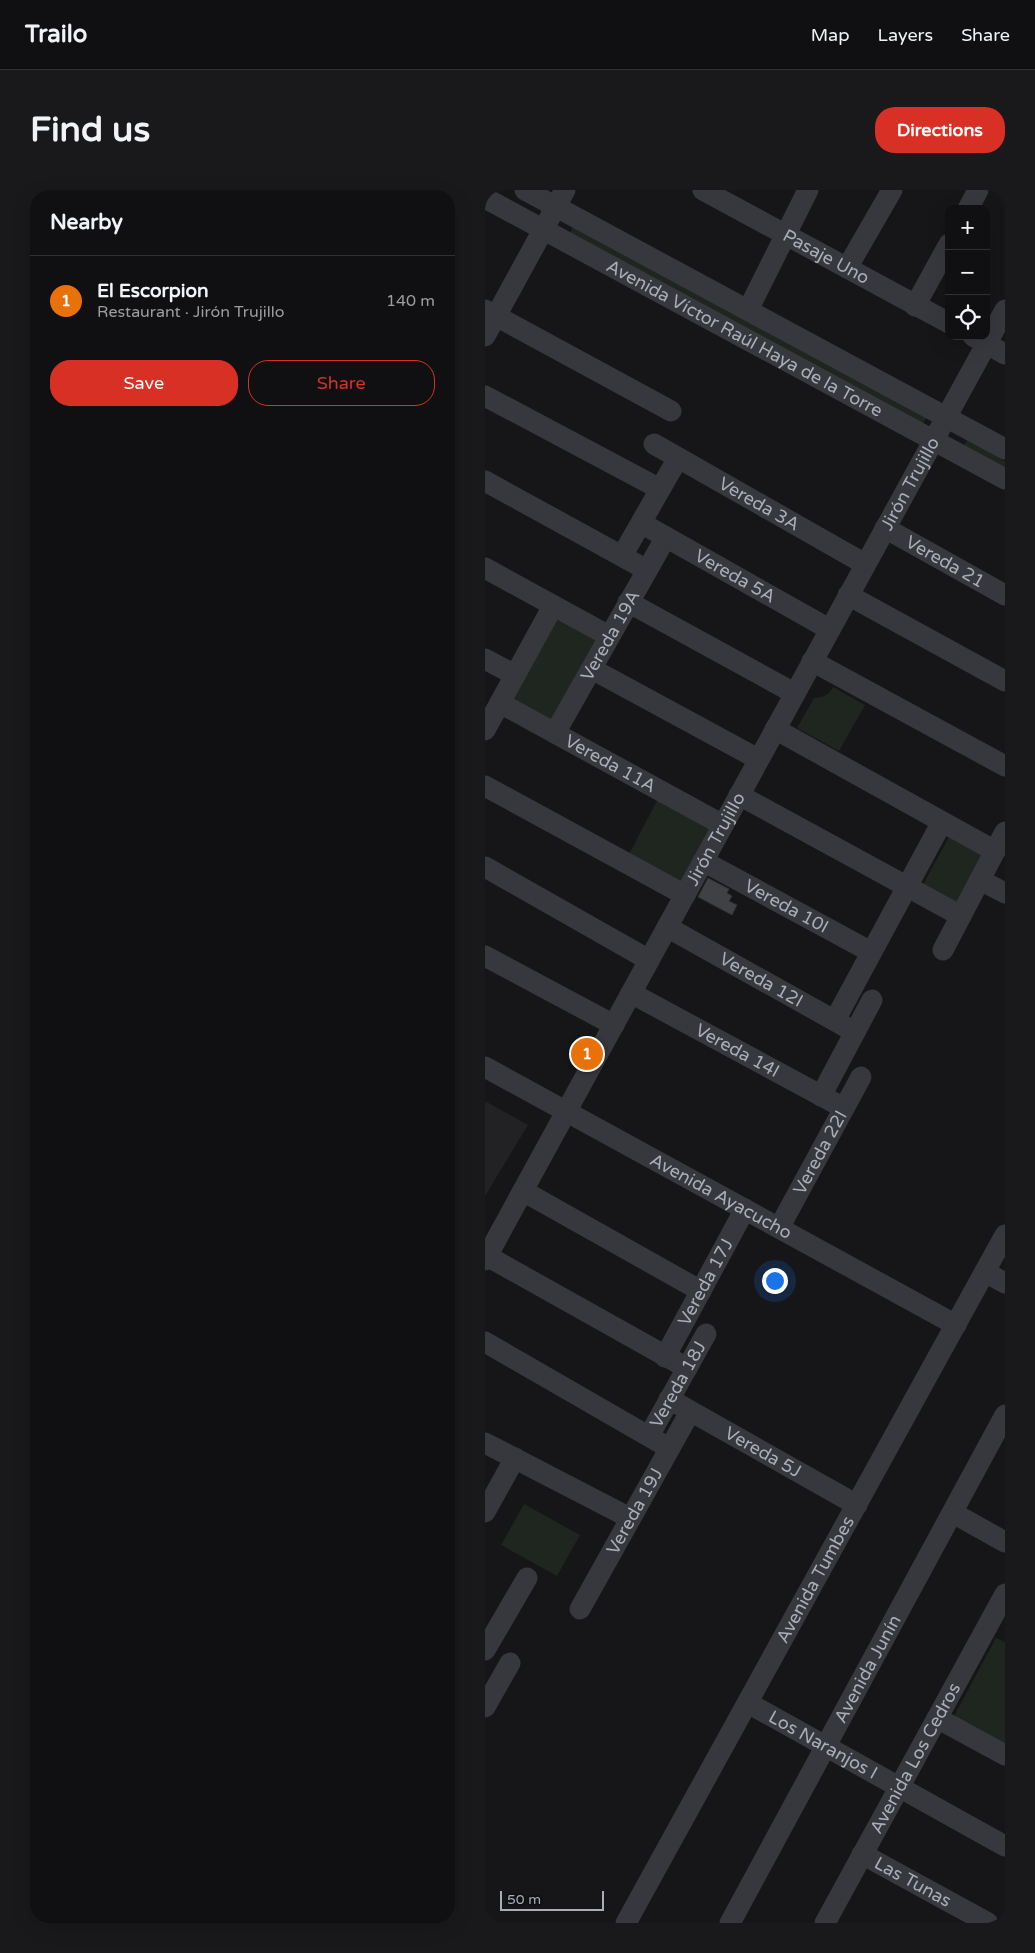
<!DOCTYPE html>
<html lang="en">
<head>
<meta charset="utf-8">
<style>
	:root { --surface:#101012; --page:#19191b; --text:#f1f3f6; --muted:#9c9d9f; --line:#303032; --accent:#d93025 }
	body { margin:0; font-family:"Varela Round",sans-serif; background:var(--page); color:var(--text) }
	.controls { position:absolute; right:15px; top:15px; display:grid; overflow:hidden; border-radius:10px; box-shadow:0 5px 20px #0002 }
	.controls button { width:45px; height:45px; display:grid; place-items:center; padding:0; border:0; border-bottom:1px solid var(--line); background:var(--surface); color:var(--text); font:25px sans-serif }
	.scale { position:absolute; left:15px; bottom:12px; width:104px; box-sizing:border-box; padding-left:5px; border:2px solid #a8adb8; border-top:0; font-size:14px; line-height:18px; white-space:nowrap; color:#a8adb8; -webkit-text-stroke:4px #111113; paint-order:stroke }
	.you { position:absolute; left:289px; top:1090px; width:18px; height:18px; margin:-12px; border:4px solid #fff; border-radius:50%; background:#1a73e8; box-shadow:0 0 0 8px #1a73e833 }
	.badge { display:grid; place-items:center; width:32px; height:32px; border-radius:50%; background:var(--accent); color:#fff; font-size:16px; font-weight:700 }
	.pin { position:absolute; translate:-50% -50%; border:2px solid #fff; box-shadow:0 1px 5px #0006 }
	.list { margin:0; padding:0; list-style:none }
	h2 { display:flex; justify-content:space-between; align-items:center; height:65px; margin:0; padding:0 20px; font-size:21px }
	h2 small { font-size:16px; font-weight:400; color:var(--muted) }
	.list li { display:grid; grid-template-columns:32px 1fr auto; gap:15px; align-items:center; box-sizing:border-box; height:90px; padding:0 20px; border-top:1px solid var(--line) }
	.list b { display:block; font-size:19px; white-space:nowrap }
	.list p { margin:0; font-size:16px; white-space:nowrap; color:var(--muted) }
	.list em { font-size:16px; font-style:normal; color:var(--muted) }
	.actions { display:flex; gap:10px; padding:15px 20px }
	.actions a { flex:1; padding:11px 0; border:1px solid var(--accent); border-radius:20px; text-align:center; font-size:18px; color:var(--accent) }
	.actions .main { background:var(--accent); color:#fff }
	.icon { flex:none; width:28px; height:28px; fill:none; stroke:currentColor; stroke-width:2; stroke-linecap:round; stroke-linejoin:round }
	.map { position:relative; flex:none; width:520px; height:1733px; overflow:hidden; border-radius:20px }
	header { display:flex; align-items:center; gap:30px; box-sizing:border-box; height:70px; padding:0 25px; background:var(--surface); border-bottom:1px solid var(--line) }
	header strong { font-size:24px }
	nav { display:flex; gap:28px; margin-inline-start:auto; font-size:18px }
	.intro { display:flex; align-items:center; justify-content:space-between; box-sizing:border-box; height:120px; padding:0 30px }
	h1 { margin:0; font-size:35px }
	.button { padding:12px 22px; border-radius:20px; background:var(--accent); color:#fff; font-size:18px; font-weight:700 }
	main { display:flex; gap:30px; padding:0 30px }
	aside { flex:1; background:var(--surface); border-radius:20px; box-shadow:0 5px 20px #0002 }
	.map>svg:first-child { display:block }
</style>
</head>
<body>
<header>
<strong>Trailo</strong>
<nav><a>Map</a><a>Layers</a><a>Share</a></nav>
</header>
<div class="intro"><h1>Find us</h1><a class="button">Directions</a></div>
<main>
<aside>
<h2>Nearby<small></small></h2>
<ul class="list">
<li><span class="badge" style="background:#e8710a">1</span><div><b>El Escorpion</b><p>Restaurant · Jirón Trujillo</p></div><em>140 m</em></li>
</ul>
<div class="actions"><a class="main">Save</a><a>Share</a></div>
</aside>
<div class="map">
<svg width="520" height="1733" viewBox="0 0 520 1733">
	<rect width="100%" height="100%" fill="#161618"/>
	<path fill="#222225" d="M0,911l43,24 -43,71z"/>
	<path fill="#1e261f" d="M88,36l355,189 -7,12 -352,-192z
		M483,250l37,21v11l-44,-24z
		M70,421l49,28 -51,89 -49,-28z
		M348,497l32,18 -26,46 -42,-23 17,-30c10,0 15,-4 19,-11z
		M175,605l59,31 -36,64 -56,-32z
		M465,645l38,21 -31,55 -37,-21z
		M39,1314l56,31 -23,41 -56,-31z
		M511,1448l9,4v103l-51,-29z"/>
	<path fill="#404145" stroke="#303034" d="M223,688l21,11 -2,4 5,3 -3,5 8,4 -5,10 -34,-18z"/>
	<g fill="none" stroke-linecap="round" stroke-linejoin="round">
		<g stroke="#37383d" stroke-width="21">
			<path d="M40,0l480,259"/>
			<path id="s1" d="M218,0l246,133"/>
			<path id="s2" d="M0,8l520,281"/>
			<path d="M483,19l10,-19"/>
			<path d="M362,78l45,-78"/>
			<path d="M430,116l34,-62"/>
			<path d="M0,120l186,101"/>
			<path d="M263,120l60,-120"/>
			<path d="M0,146l80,-146"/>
			<path d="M488,146l32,18"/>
			<path d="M0,206l175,93"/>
			<path id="s3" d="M169,254l211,120"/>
			<path d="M0,291l162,89"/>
			<path id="s4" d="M156,333l188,106"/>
			<path id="s5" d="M400,338l120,67"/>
			<path d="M137,366l56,-98"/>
			<path d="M0,378l124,68"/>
			<path d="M363,405l157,86"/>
			<path d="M143,412l166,91"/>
			<path d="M0,469l30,16"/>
			<path d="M327,471l193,105"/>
			<path d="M107,479l166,90"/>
			<path id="s6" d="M15,513l223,122"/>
			<path d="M290,539l220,122"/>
			<path d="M0,540l68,-124"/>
			<path id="s7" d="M70,543l111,-196"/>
			<path d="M0,596l200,109"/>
			<path d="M254,605l222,121"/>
			<path id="s8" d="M218,671l168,91"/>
			<path d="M0,677l164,93"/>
			<path d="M495,690l25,13"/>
			<path id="s9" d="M182,737l188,105"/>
			<path d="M458,760l62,-118"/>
			<path d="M0,766l129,69"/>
			<path id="s10" d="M146,803l213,115"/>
			<path d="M350,830l107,-198"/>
			<path id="s11" d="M0,877l471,258"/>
			<path d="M336,906l51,-96"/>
			<path d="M38,1001l178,100"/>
			<path id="s12" d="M294,1038l82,-151"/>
			<path d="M2,1066l200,112"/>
			<path id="s13" d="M0,1070l520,-950"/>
			<path d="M500,1082l20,11"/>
			<path d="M0,1152l184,106"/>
			<path id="s14" d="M180,1167l80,-148"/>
			<path id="s15" d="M184,1209l188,106"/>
			<path id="s16" d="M164,1246l57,-102"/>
			<path d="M0,1253l145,75"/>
			<path d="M0,1322l30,-54"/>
			<path d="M468,1323l52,29"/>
			<path id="s17" d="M95,1419l110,-197"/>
			<path d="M0,1460l42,-72"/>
			<path id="s18" d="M263,1513l257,143"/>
			<path d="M0,1517l25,-44"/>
			<path d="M452,1528l68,37"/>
			<path id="s19" d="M377,1664l126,69"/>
			<path id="s20" d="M141,1733l379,-688"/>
			<path id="s21" d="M245,1733l275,-508"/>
			<path id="s22" d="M340,1733l180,-329"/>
		</g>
	</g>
	<g text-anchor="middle" stroke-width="4.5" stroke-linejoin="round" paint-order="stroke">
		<g font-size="18" fill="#a8adb8" stroke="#111113">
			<text dy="6" stroke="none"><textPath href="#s1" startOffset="140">Pasaje Uno</textPath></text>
			<text dy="6" stroke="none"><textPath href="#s2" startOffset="295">Avenida Víctor Raúl Haya de la Torre</textPath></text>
			<text dy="6" stroke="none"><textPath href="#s13" startOffset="885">Jirón Trujillo</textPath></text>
			<text dy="6" stroke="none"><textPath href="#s3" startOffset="121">Vereda 3A</textPath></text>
			<text dy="6" stroke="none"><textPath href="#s5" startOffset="69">Vereda 21</textPath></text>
			<text dy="6" stroke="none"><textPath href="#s4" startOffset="108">Vereda 5A</textPath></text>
			<text dy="6" stroke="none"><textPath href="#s7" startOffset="112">Vereda 19A</textPath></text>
			<text dy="6" stroke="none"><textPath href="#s6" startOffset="126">Vereda 11A</textPath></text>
			<text dy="6" stroke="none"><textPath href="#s13" startOffset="480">Jirón Trujillo</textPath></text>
			<text dy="6" stroke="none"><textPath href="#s8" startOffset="95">Vereda 10I</textPath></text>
			<text dy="6" stroke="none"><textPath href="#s9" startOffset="108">Vereda 12I</textPath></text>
			<text dy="6" stroke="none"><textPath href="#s10" startOffset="121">Vereda 14I</textPath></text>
			<text dy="6" stroke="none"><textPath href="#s12" startOffset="86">Vereda 22I</textPath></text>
			<text dy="6" stroke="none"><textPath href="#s11" startOffset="269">Avenida Ayacucho</textPath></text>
			<text dy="6" stroke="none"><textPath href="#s14" startOffset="85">Vereda 17J</textPath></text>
			<text dy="6" stroke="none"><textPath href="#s16" startOffset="59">Vereda 18J</textPath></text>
			<text dy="6" stroke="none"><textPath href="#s15" startOffset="108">Vereda 5J</textPath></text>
			<text dy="6" stroke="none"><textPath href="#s17" startOffset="112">Vereda 19J</textPath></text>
			<text dy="6" stroke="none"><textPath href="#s20" startOffset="392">Avenida Tumbes</textPath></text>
			<text dy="6" stroke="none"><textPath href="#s21" startOffset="289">Avenida Junín</textPath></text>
			<text dy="6" stroke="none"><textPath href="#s18" startOffset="86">Los Naranjos I</textPath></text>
			<text dy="6" stroke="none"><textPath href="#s22" startOffset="188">Avenida Los Cedros</textPath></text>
			<text dy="6" stroke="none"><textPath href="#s19" startOffset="58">Las Tunas</textPath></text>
		</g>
	</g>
</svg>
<div class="controls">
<button>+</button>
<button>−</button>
<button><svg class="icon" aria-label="locate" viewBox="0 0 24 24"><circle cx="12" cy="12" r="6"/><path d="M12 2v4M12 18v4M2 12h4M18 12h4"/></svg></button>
</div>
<div class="scale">50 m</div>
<div class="you"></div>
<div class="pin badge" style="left:102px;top:864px;background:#e8710a">1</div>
</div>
</main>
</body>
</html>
